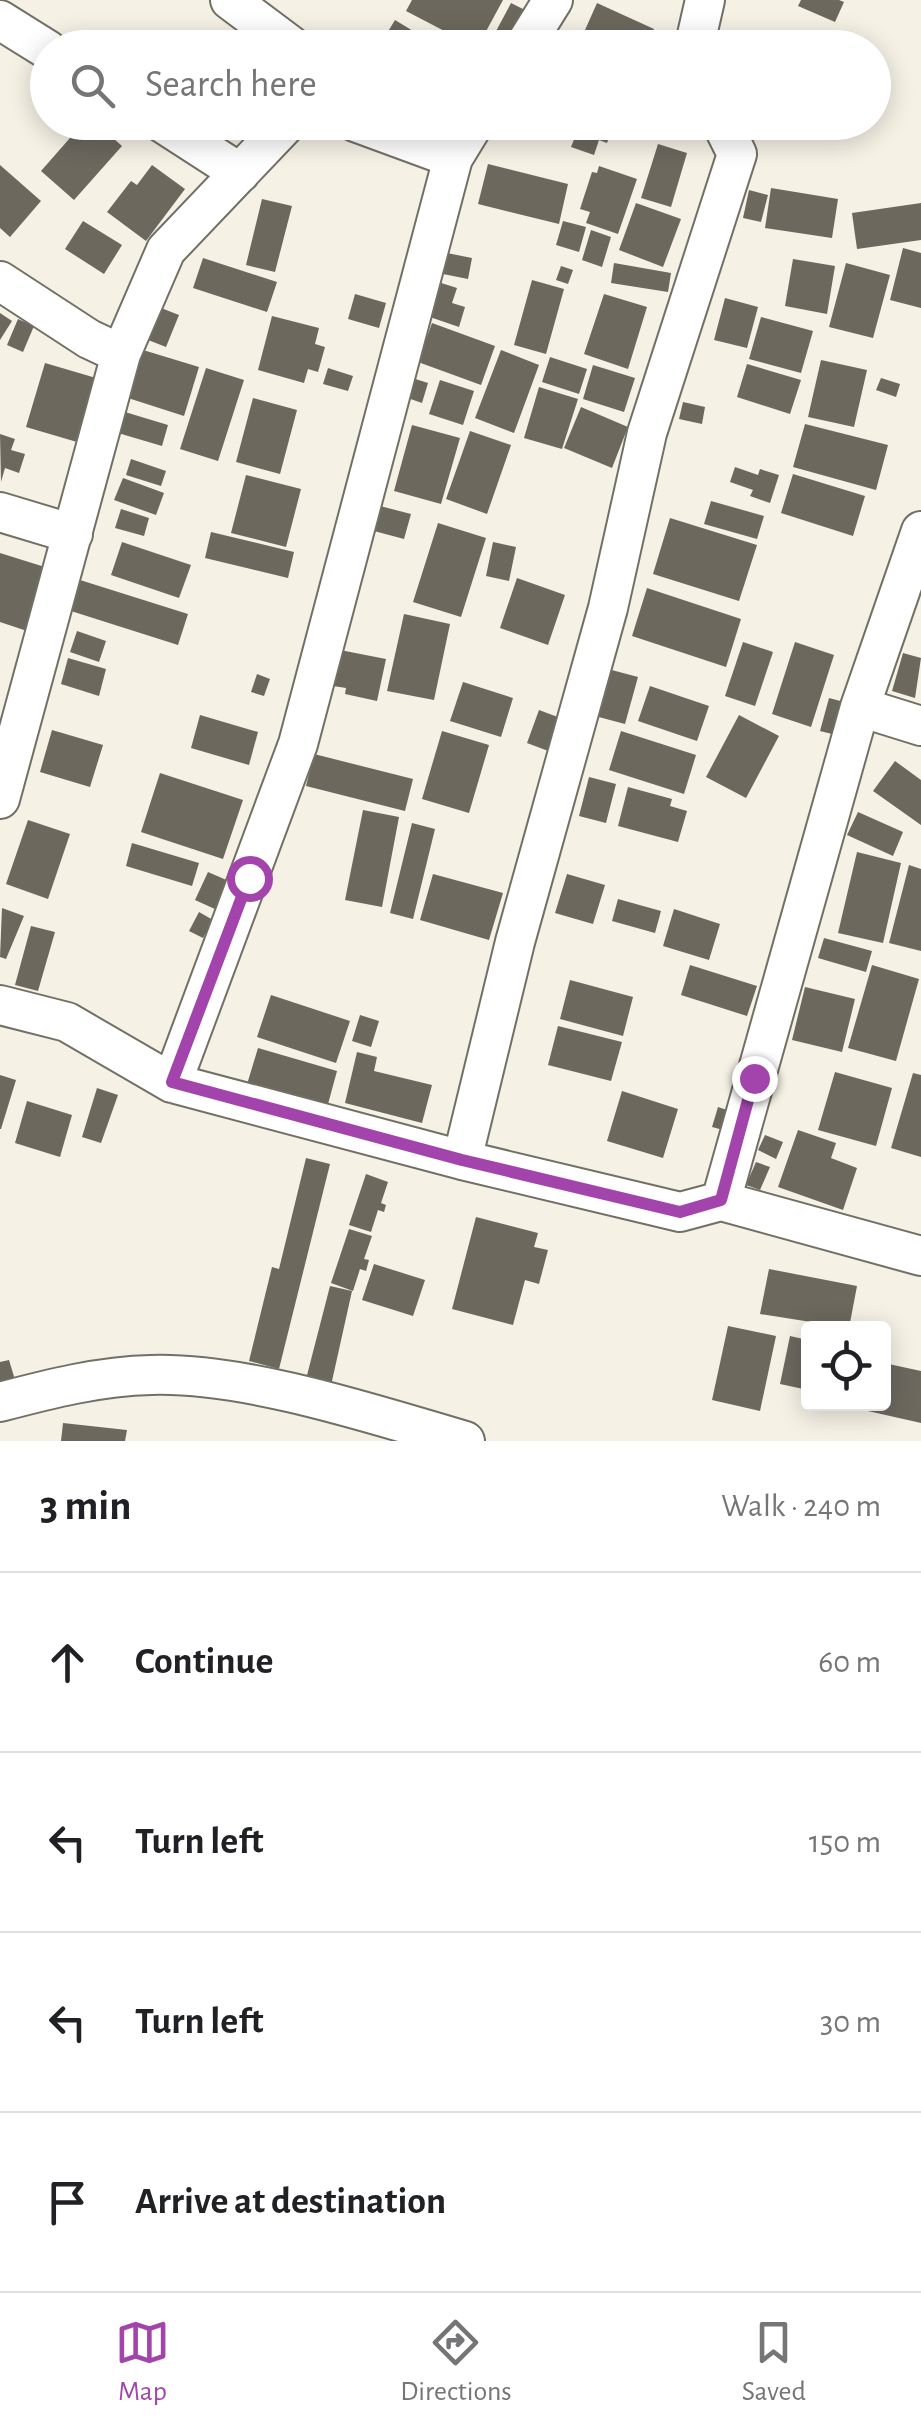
<!DOCTYPE html>
<html lang="en">
<head>
<meta charset="utf-8">
<style>
	:root { --surface:#fff; --page:#f6f6f6; --text:#202124; --muted:#757577; --line:#e0e0e0; --accent:#a344ac }
	body { margin:0; font-family:"Alegreya Sans",sans-serif; background:var(--page); color:var(--text) }
	.controls { position:absolute; right:30px; bottom:30px; display:grid; overflow:hidden; border-radius:10px; box-shadow:0 5px 25px #0003 }
	.controls button { width:90px; height:90px; display:grid; place-items:center; padding:0; border:0; border-bottom:2px solid var(--line); background:var(--surface); color:var(--text); font:50px sans-serif }
	.stop { position:absolute; width:30px; height:30px; margin:-22px; border:8px solid #a344ac; border-radius:50%; background:#fff }
	.stop.end { background:#a344ac; border-color:#fff; box-shadow:0 2px 10px #0008 }
	.list { margin:0; padding:0; list-style:none }
	h2 { display:flex; justify-content:space-between; align-items:center; height:130px; margin:0; padding:0 40px; font-size:42px }
	h2 small { font-size:32px; font-weight:400; color:var(--muted) }
	.list li { display:grid; grid-template-columns:65px 1fr auto; gap:30px; align-items:center; box-sizing:border-box; height:180px; padding:0 40px; border-top:2px solid var(--line) }
	.list b { display:block; font-size:38px; white-space:nowrap }
	.list em { font-size:32px; font-style:normal; color:var(--muted) }
	.icon { flex:none; width:55px; height:55px; fill:none; stroke:currentColor; stroke-width:2; stroke-linecap:round; stroke-linejoin:round }
	.map { position:relative; flex:none; width:921px; height:1441px; overflow:hidden }
	.search { position:absolute; background:var(--surface); box-shadow:0 5px 25px #0003; left:30px; right:30px; top:30px; height:110px; display:flex; align-items:center; gap:25px; box-sizing:border-box; padding:0 35px; border-radius:55px; color:var(--muted); font-size:38px }
	.sheet { height:850px; background:var(--surface) }
	nav { display:flex; justify-content:space-around; align-items:center; box-sizing:border-box; height:140px; border-top:2px solid var(--line); background:var(--surface); font-size:28px; color:var(--muted) }
	nav a { display:grid; justify-items:center; gap:5px }
	nav .on { color:var(--accent) }
	.map>svg:first-child { display:block }
</style>
</head>
<body>
<div class="map">
<svg width="921" height="1441" viewBox="0 0 921 1441">
	<rect width="100%" height="100%" fill="#f5f1e5"/>
	<path fill="#6c685e" d="M412,0h91l-26,48 -71,-37z
		M801,0h38l5,2 -9,20 -37,-16z
		M511,3l20,10 -19,35h-25z
		M597,3l57,26 -9,19h-68z
		M395,20l46,28h-63z
		M84,122h11l27,24 -48,54 -33,-29z
		M552,122h62l-7,21 -8,-3 -5,15 -23,-8 6,-15z
		M658,144l29,9 -16,54 -30,-9z
		M488,164l80,20 -9,40 -81,-20z
		M0,165l41,36 -31,36 -10,-9z
		M152,165l33,24 -39,52 -39,-29 24,-31 6,4z
		M599,166l38,13 -19,55 -32,-11 4,-11 -10,-3 12,-37 5,1z
		M771,188l67,11 -6,39 -67,-10z
		M749,190l19,5 -7,27 -18,-4z
		M262,199l30,7 -17,66 -29,-7z
		M636,203l45,16 -18,48 -44,-17z
		M921,203v37l-64,9 -5,-36z
		M83,221l39,24 -18,29 -39,-25z
		M563,221l23,6 -7,25 -23,-7z
		M591,230l20,7 -9,30 -20,-7z
		M903,248l18,5v55l-31,-8z
		M442,252l30,6 -4,21 -30,-6z
		M203,258l74,24 -10,30 -74,-24z
		M793,259l42,7 -8,48 -42,-8z
		M614,263l57,10 -3,19 -57,-9z
		M846,263l44,12 -17,63 -44,-11z
		M561,266l12,4 -5,14 -12,-4z
		M532,280l32,9 -18,65 -32,-9z
		M435,281l22,7 -5,15 13,4 -6,20 -35,-12z
		M355,294l31,9 -7,25 -31,-9z
		M604,294l43,13 -19,62 -44,-15z
		M725,298l33,9 -11,41 -33,-8z
		M156,306l23,9 -13,32 -23,-9z
		M0,313l12,8 -12,19z
		M272,316l47,12 -4,16 10,3 -7,25 -10,-3 -4,14 -46,-13z
		M761,317l52,14 -12,42 -52,-14z
		M18,319l16,7 -11,26 -16,-7z
		M432,323l63,23 -14,39 -63,-23z
		M143,350l56,17 -15,49 -56,-18z
		M501,350l38,15 -25,68 -39,-15z
		M550,357l37,12 -8,25 -37,-12z
		M821,360l46,10 -13,57 -46,-10z
		M45,363l51,15 -19,64 -51,-15z
		M747,364l54,16 -11,34 -53,-17z
		M593,365l42,13 -11,34 -41,-13z
		M206,368l38,12 -26,81 -38,-12z
		M328,368l25,8 -5,15 -25,-7z
		M409,377l19,6 -6,20 -20,-7z
		M881,378l19,6 -4,13 -20,-7z
		M440,380l34,11 -11,34 -34,-11z
		M539,387l39,12 -16,50 -38,-11z
		M253,398l44,12 -17,64 -44,-12z
		M683,402l22,5 -3,17 -23,-5z
		M581,407l47,20 -16,41 -48,-20z
		M125,412l43,13 -6,21 -44,-13z
		M805,424l83,21 -12,45 -83,-23z
		M412,425l48,13 -19,66 -47,-13z
		M470,431l41,14 -24,69 -41,-15z
		M0,434l15,5 -4,11 14,4 -6,19 -14,-5 -4,14z
		M131,459l35,12 -5,15 -35,-11z
		M735,467l23,8 2,-6 19,6 -9,28 -20,-7 3,-6 -23,-8z
		M793,474l72,22 -12,40 -72,-23z
		M246,475l55,14 -15,58 -55,-14z
		M123,478l41,15 -8,22 -42,-15z
		M711,501l53,15 -7,23 -53,-15z
		M380,506l31,8 -7,25 -30,-8z
		M121,509l28,9 -5,18 -29,-8z
		M670,518l87,27 -18,56 -86,-27z
		M438,523l48,15 -25,79 -48,-15z
		M211,532l83,20 -6,26 -83,-20z
		M122,542l69,23 -12,33 -68,-23z
		M493,542l23,5 -7,34 -23,-5z
		M0,553l48,15 -21,63 -27,-9z
		M517,578l48,17 -17,50 -48,-17z
		M80,580l108,34 -10,31 -107,-34z
		M647,588l94,31 -15,48 -94,-31z
		M404,614l46,10 -16,76 -47,-9z
		M77,631l29,10 -7,21 -29,-10z
		M743,642l30,10 -18,54 -30,-10z
		M795,642l39,13 -23,72 -39,-13z
		M340,650l46,9 -9,42 -32,-7 1,-6 -13,-2z
		M903,653l18,5 -6,40 -23,-7z
		M68,658l38,11 -7,27 -38,-12z
		M608,669l30,8 -13,47 -30,-8z
		M257,674l13,5 -6,17 -13,-4z
		M463,682l50,16 -12,39 -51,-16z
		M650,686l59,20 -12,35 -59,-20z
		M829,698l19,5 -8,33 -20,-5z
		M539,710l24,9 -12,33 -24,-9z
		M200,715l58,17 -9,33 -58,-17z
		M739,715l40,21 -33,62 -40,-21z
		M52,730l51,15 -13,42 -50,-15z
		M442,731l47,14 -20,68 -47,-14z
		M621,731l75,24 -12,39 -75,-24z
		M314,754l99,25 -8,32 -99,-25z
		M895,761l26,19v45l-48,-34z
		M160,773l83,27 -20,59 -82,-27z
		M589,777l27,7 -10,39 -27,-7z
		M628,787l44,12 -2,7 17,5 -9,31 -60,-16z
		M363,810l36,7 -17,90 -37,-7z
		M858,812l45,20 -10,24 -46,-21z
		M28,820l42,14 -22,65 -42,-15z
		M412,823l23,6 -22,90 -23,-6z
		M132,843l67,20 -7,23 -66,-20z
		M857,852l44,11 -18,80 -45,-10z
		M909,865l12,4v82l-32,-8z
		M208,872l23,10 -14,28 -22,-10z
		M433,874l70,19 -14,47 -69,-20z
		M567,874l38,11 -12,39 -38,-11z
		M618,899l43,12 -6,22 -43,-12z
		M2,908l22,8 -18,43 -6,-2z
		M674,909l46,15 -11,36 -46,-14z
		M199,912l14,8 -10,18 -14,-7z
		M31,926l24,6 -17,59 -23,-6z
		M824,938l48,13 -6,21 -48,-14z
		M690,965l67,21 -10,30 -66,-21z
		M872,965l47,14 -23,82 -48,-13z
		M570,980l63,17 -10,39 -63,-17z
		M805,987l50,12 -13,53 -50,-12z
		M271,995l79,26 -14,42 -79,-26z
		M360,1015l19,6 -8,26 -19,-6z
		M558,1026l64,16 -11,39 -63,-16z
		M258,1048l79,23 -12,44 -80,-24z
		M357,1052l20,5 -3,14 58,14 -10,38 -77,-20z
		M835,1072l57,16 -16,58 -58,-16z
		M913,1073l8,2v82l-30,-9z
		M0,1075l16,5 -15,49h-1z
		M97,1088l21,7 -17,48 -19,-6z
		M622,1091l56,18 -15,49 -56,-17z
		M27,1101l45,14 -12,42 -45,-14z
		M718,1107l15,5 -6,19 -15,-4z
		M798,1130l38,13 -5,15 26,10 -14,42 -65,-23z
		M765,1135l18,7 -7,17 -18,-9z
		M306,1158l24,6 -51,205 -30,-8 23,-94 7,2z
		M756,1162l14,5 -10,23 -14,-5z
		M366,1174l22,8 -7,21 5,2 -2,7 -6,-2 -7,22 -22,-7z
		M476,1217l62,16 -4,14 14,3 -9,34 -14,-4 -12,45 -61,-16z
		M349,1229l23,7 -8,23 5,1 -3,11 -6,-2 -7,22 -22,-8z
		M374,1264l51,16 -12,36 -51,-16z
		M769,1269l88,17 -8,42 -89,-14z
		M330,1286l22,5 -22,99 -25,-7z
		M728,1326l48,10 -16,75 -48,-11z
		M790,1336l18,4v50l-28,-6z
		M9,1360l13,43 -22,6v-47z
		M884,1363l37,8v52l-62,-14 1,-5h24z
		M63,1423l64,7 -2,11h-64z"/>
	<g fill="none" stroke-linecap="round" stroke-linejoin="round">
		<g stroke="#726f64" stroke-width="42">
			<path id="minor" d="M230,0l64,48
				M0,20l48,30
				M523,48l30,-48
				M694,48l11,-48
				M161,122l79,51
				M355,122l98,36
				M0,281l89,58 32,15
				M0,512l73,22
				M860,707l61,19
				M0,799l121,-445 45,-104 122,-128
				M0,1005l67,17 105,61 290,77 218,52 41,-11 200,55
				M172,1083l126,-339 155,-586 22,-36
				M462,1160l53,-218 93,-334 39,-175 90,-279 -16,-32
				M721,1201l139,-494 61,-176
				M0,1402c49,-13 100,-26 151,-27 94,-3 222,39 314,66"/>
		</g>
		<use href="#minor" stroke="#fff" stroke-width="38"/>
	</g>
	<g fill="none" stroke-linecap="round" stroke-linejoin="round">
		<path stroke="#a344ac" stroke-width="12" d="M249,878l-77,204 290,78 218,52 41,-12 33,-122"/>
	</g>
</svg>
<div class="controls">
<button><svg class="icon" aria-label="locate" viewBox="0 0 24 24"><circle cx="12" cy="12" r="6"/><path d="M12 2v4M12 18v4M2 12h4M18 12h4"/></svg></button>
</div>
<div class="stop" style="left:249px;top:878px"></div>
<div class="stop end" style="left:754px;top:1078px"></div>
<div class="search"><svg class="icon" aria-label="search" viewBox="0 0 24 24"><circle cx="10" cy="10" r="6"/><path d="M15 15l6 6"/></svg>Search here</div>
</div>
<section class="sheet">
<h2>3 min<small>Walk · 240 m</small></h2>
<ul class="list">
<li><svg class="icon" aria-label="ahead" viewBox="0 0 24 24"><path d="M12 20V5M6 11l6-6 6 6"/></svg><div><b>Continue</b></div><em>60 m</em></li>
<li><svg class="icon" aria-label="left" viewBox="0 0 24 24"><path d="M17 20v-9H6M10 6l-5 5 5 5"/></svg><div><b>Turn left</b></div><em>150 m</em></li>
<li><svg class="icon" aria-label="left" viewBox="0 0 24 24"><path d="M17 20v-9H6M10 6l-5 5 5 5"/></svg><div><b>Turn left</b></div><em>30 m</em></li>
<li><svg class="icon" aria-label="arrive" viewBox="0 0 24 24"><path d="M6 21V4h12l-3 4 3 4H6"/></svg><div><b>Arrive at destination</b></div></li>
</ul>
</section>
<nav>
<a class="on"><svg class="icon" aria-label="map" viewBox="0 0 24 24"><path d="M3 6l6-2 6 2 6-2v14l-6 2-6-2-6 2zM9 4v14M15 6v14"/></svg>Map</a>
<a><svg class="icon" aria-label="directions" viewBox="0 0 24 24"><path d="M12 3l9 9-9 9-9-9zM9 14v-3h6M13 9l2 2-2 2"/></svg>Directions</a>
<a><svg class="icon" aria-label="saved" viewBox="0 0 24 24"><path d="M7 4h10v16l-5-4-5 4z"/></svg>Saved</a>
</nav>
</body>
</html>
